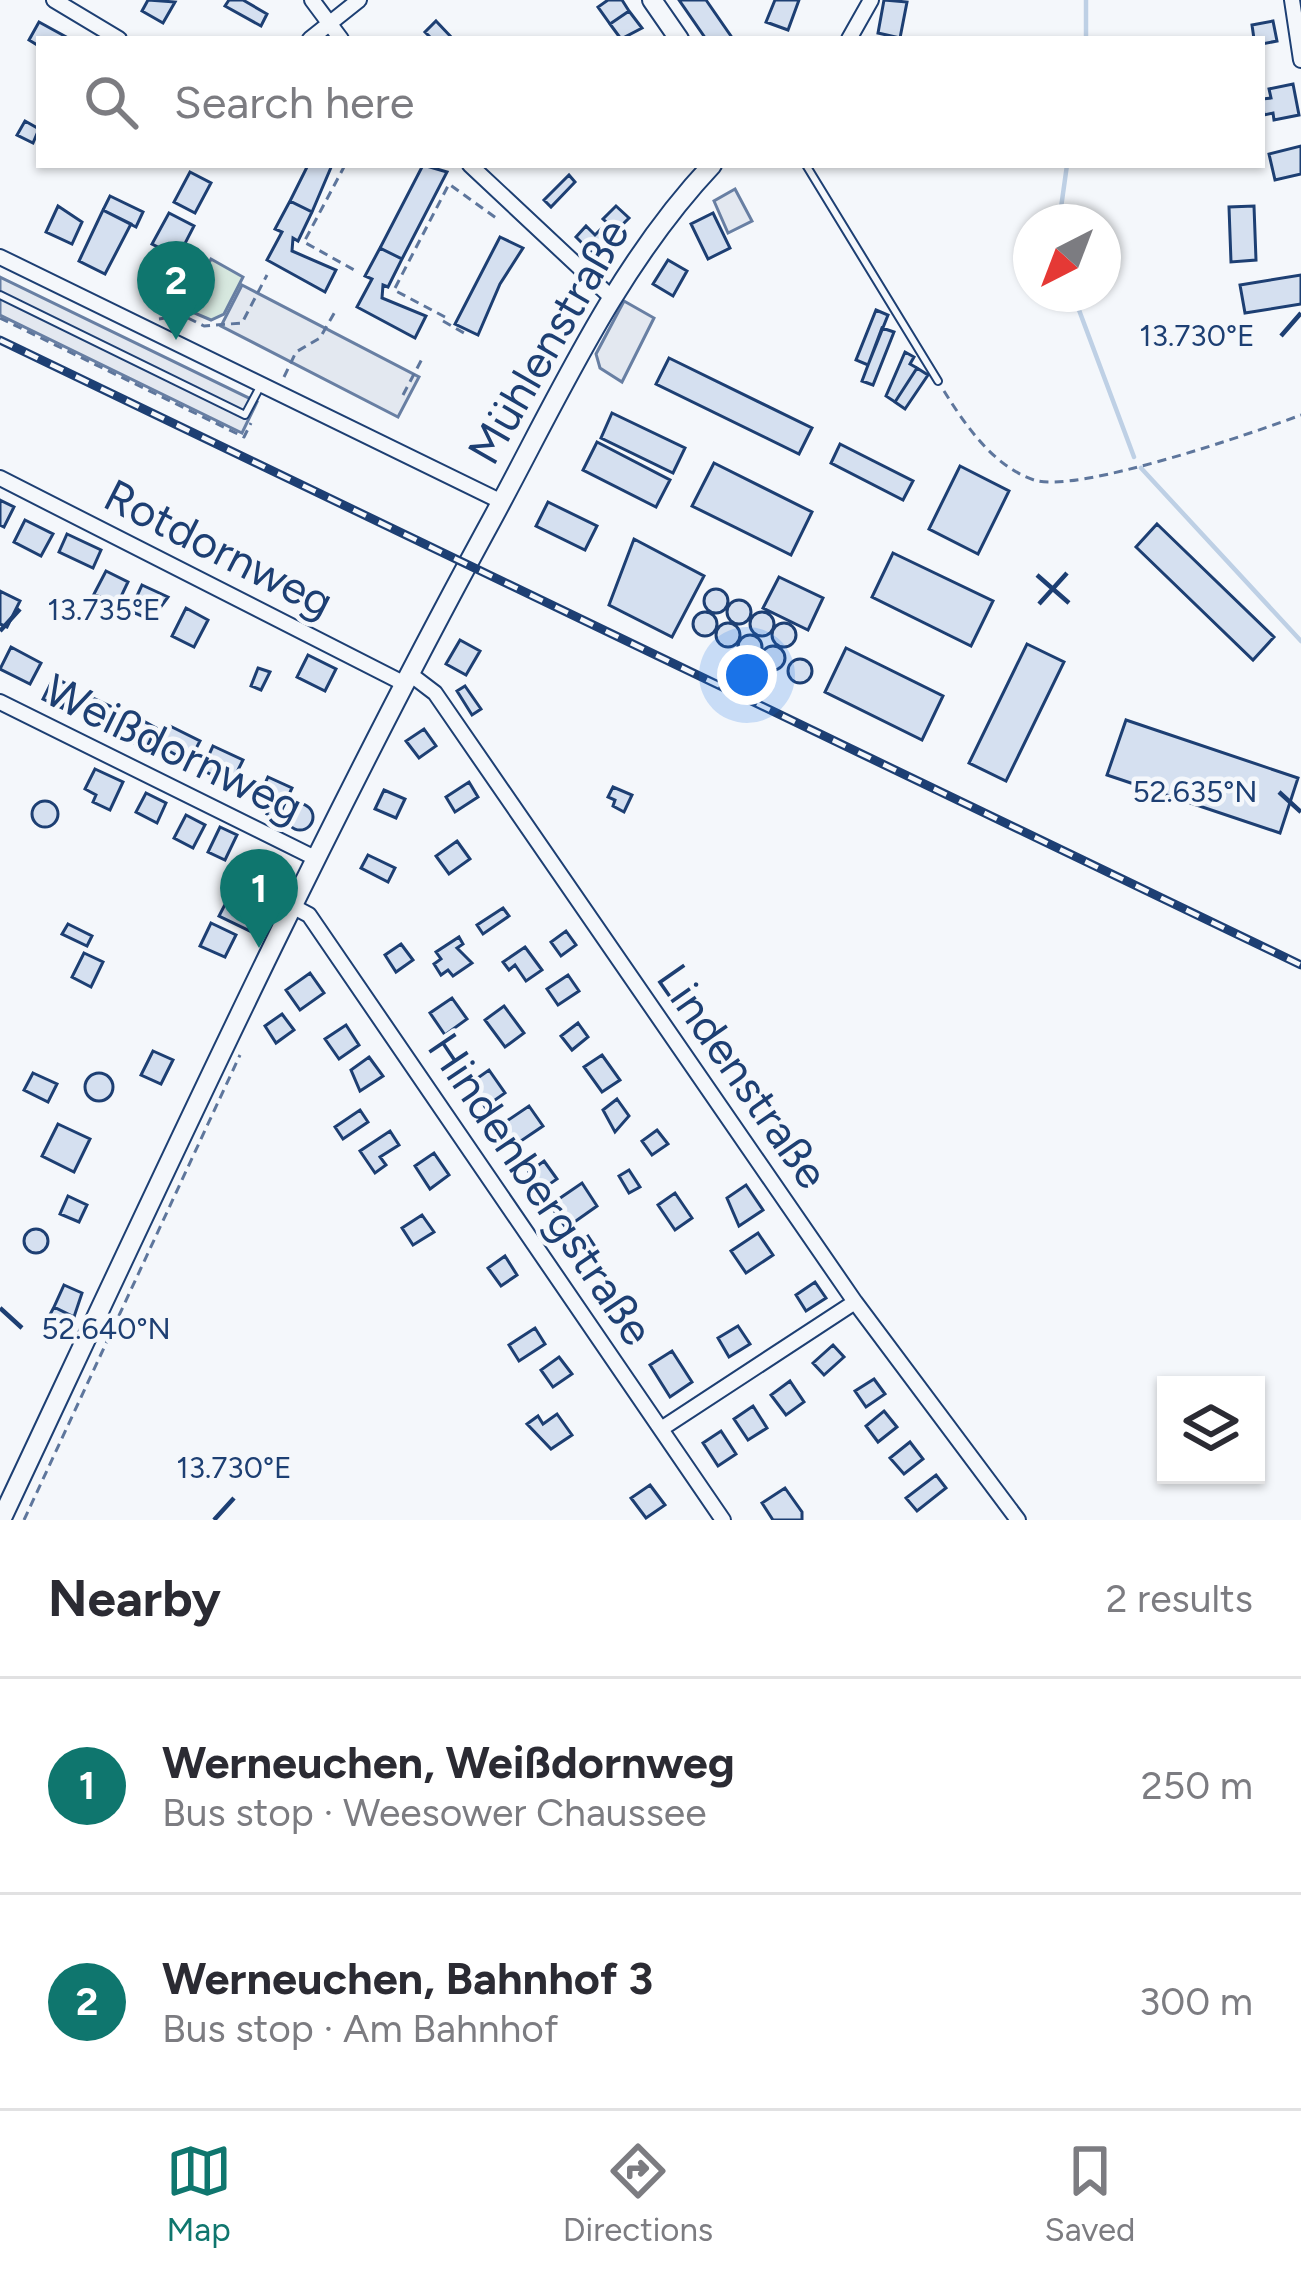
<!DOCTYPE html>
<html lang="en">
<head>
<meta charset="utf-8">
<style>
	:root { --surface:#fff; --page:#f7f7f7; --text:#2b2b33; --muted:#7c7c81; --line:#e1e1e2; --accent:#0f766e }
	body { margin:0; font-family:Figtree,sans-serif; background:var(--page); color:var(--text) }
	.controls { position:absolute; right:36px; bottom:36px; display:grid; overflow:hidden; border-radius:0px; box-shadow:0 3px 9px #0004 }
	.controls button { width:108px; height:108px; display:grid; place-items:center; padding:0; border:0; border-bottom:3px solid var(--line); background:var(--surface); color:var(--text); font:60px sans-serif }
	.compass { position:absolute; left:1013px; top:204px; width:108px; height:108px; border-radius:50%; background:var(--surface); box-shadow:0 3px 9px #0004; rotate:222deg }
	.you { position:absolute; left:747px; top:675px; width:42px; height:42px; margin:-30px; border:9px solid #fff; border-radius:50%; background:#1a73e8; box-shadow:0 0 0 18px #1a73e833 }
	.badge { display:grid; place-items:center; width:78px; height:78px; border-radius:50%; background:var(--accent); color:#fff; font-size:39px; font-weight:700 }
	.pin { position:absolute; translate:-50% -99px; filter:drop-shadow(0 3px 6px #0008) }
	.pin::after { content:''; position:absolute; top:63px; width:42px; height:36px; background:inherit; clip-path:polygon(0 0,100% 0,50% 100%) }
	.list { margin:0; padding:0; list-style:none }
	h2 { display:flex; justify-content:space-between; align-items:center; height:156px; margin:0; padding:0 48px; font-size:51px }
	h2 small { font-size:39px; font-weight:400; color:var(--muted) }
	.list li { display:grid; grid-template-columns:78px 1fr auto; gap:36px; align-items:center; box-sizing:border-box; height:216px; padding:0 48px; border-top:3px solid var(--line) }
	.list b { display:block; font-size:45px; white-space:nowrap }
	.list p { margin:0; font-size:39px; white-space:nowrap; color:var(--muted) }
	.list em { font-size:39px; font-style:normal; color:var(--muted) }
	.icon { flex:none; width:66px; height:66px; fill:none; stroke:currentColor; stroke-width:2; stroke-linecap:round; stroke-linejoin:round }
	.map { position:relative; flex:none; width:1301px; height:1520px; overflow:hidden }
	.search { position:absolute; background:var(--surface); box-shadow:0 3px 9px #0004; left:36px; right:36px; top:36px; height:132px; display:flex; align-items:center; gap:30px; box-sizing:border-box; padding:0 42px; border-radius:0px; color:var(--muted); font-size:45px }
	.sheet { height:588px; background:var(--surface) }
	nav { display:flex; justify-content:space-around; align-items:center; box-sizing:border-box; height:168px; border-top:3px solid var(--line); background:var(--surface); font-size:33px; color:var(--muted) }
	nav a { display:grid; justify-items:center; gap:6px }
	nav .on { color:var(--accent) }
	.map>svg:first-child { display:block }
</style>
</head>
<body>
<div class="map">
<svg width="1301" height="1520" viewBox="0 0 1301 1520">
	<rect width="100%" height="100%" fill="#f4f7fb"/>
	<path fill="#d7e8df" stroke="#687fa3" stroke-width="3" d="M211,259l32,18 -19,37 -13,6 -26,-11z"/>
	<path fill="#e3e8f0" stroke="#687fa3" stroke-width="3" d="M735,189l17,32 -24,12 -14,-32z
		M0,277l257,125 -15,31 -242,-118z
		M242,285l177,92 -21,40 -177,-91z
		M624,301l30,17 -32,64 -22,-14 -4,-14z"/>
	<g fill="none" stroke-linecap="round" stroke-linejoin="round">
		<path stroke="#bed0e5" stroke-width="4.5" d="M1086,39v-39
			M1059,222l8,-57
			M1073,294l61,163
			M1141,468l160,173"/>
	</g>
	<path fill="#d5e0f0" stroke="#1d3f73" stroke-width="3" d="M148,0l27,2 -12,21 -21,-12z
		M229,0h14l24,14 -6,12 -36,-20z
		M608,0h14l7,11 -19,13 -12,-17z
		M679,0h27l27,39h-27z
		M799,0l-11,30 -22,-8 9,-22z
		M884,0l23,2 -7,36 -22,-5z
		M629,11l13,17 -21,11 -11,-15z
		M436,21l17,18h-21l-7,-7z
		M1273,21l4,20 -15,3 -8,-5 -2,-14z
		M39,22l31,17h-31v7l-10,-6z
		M1293,84l6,31 -25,5 -1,-7 -9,2 -2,-16 9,-1 -2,-9z
		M25,121l14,8 -6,14 -16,-8z
		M1301,146v28l-26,6 -6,-26z
		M308,165h24l-20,47 -22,-11z
		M423,165l24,7 -45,87 -22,-11z
		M190,172l21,11 -16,30 -21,-11z
		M569,175l6,7 -24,25 -7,-7z
		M110,196l33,16 -7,15 -33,-17z
		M290,201l22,11 -14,29 -5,-3 -1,13 44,19 -11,22 -58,-32 15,-28 -7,-3z
		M58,206l24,16 -10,22 -26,-12z
		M616,206l13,12 -13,13 -13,-12z
		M1254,206l2,54 -25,2 -2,-55z
		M103,210l28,14 -26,50 -26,-13z
		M169,213l25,13 -16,31 -26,-13z
		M713,213l17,35 -22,11 -17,-35z
		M606,224l12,12 -22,21 -20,-20 10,-11 9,9z
		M500,237l23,11 -23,36 -22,51 -23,-11z
		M380,248l22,11 -14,28 -5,-2 -1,13 44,18 -11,22 -58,-31 15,-28 -7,-3z
		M668,260l19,11 -14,25 -20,-12z
		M1301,275v29l-56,9 -5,-28z
		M876,310l12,5 -20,50 -12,-5z
		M882,328l12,4 -21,53 -11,-4z
		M905,352l9,5 -4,7 7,4 -22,34 -9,-6z
		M669,358l143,70 -13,26 -143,-70z
		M917,368l11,7 -23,34 -10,-7z
		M612,413l73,35 -12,25 -72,-35z
		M597,442l73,38 -14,27 -73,-37z
		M840,444l73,37 -10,19 -72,-37z
		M714,463l98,49 -21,43 -99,-49z
		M960,466l49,25 -31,63 -49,-25z
		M0,500l14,7 -10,20 -4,-2z
		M548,502l49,24 -12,24 -49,-24z
		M25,520l28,14 -12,22 -27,-14z
		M1157,524l117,113 -21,23 -117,-113z
		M67,534l34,16 -8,18 -34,-16z
		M634,539l70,37 -32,61 -63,-32z
		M893,553l100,48 -22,45 -99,-49z
		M106,571l22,11 -11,23 -23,-11z
		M779,577l44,21 -15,32 -45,-22z
		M142,585l26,12 -17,23 -21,-9z
		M704 601a12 12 0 1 1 24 0a12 12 0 1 1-24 0Z
		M0,591l20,10 -13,26 -7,-3z
		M727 612a12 12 0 1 1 24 0a12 12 0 1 1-24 0Z
		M186,608l22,12 -14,27 -22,-11z
		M693 624a12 12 0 1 1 24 0a12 12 0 1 1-24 0Z
		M750 624a12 12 0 1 1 24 0a12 12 0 1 1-24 0Z
		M716 635a12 12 0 1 1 24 0a12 12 0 1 1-24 0Z
		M772 635a12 12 0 1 1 24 0a12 12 0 1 1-24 0Z
		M738 647a12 12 0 1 1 24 0a12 12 0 1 1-24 0Z
		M460,640l20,11 -14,24 -20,-11z
		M1027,644l37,18 -58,119 -37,-18z
		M761 658a12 12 0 1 1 24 0a12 12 0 1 1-24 0Z
		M11,647l30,16 -11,21 -30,-15z
		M846,648l97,48 -21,44 -97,-48z
		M308,655l28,14 -11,22 -28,-14z
		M788 671a12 12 0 1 1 24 0a12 12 0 1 1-24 0Z
		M258,668l12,4 -9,18 -10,-4z
		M54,677l18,10 -10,21 -19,-9z
		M465,686l16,23 -9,6 -15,-24z
		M91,697l23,11 -9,19 -23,-12z
		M138,718l18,10 -10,21 -18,-9z
		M1126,720l172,58 -18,55 -173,-58z
		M170,726l30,15 -11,21 -29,-16z
		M424,729l12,17 -17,12 -13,-17z
		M213,746l30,14 -12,24 -29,-14z
		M95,769l28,13 -13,28 -17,-8 3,-7 -11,-6z
		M268,777l24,11 -14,30 -11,-4 4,-9 -13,-6z
		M469,782l9,15 -23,15 -9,-15z
		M613,787l19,8 -8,17 -11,-6 2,-6 -7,-3z
		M384,790l21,9 -9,19 -21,-9z
		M146,793l20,10 -9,20 -21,-11z
		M32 814a13 13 0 1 1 26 0a13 13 0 1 1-26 0Z
		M287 817a13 13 0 1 1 26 0a13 13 0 1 1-26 0Z
		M186,815l19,10 -12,23 -19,-10z
		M220,827l17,8 -12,25 -17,-8z
		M457,841l13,18 -21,15 -13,-18z
		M368,855l27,13 -7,14 -27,-14z
		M264,870l19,10 -8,16 -19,-10z
		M232,891l26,13 -5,11 9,5 -6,14 -37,-18z
		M503,908l6,8 -26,18 -6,-9z
		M211,923l25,12 -11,22 -25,-11z
		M68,924l24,12 -5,10 -25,-12z
		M566,931l10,14 -15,11 -10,-14z
		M459,937l4,7 -6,4 15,15 -19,13 -5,-6 -7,5 -7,-11 7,-5 -5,-7z
		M401,944l12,16 -17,12 -11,-17z
		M525,947l17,23 -16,11 -11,-16 -6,5 -6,-8z
		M84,953l19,9 -12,25 -19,-10z
		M310,973l14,20 -24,17 -14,-20z
		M568,975l11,16 -21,14 -11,-16z
		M452,998l15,21 -22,16 -15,-22z
		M504,1006l20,27 -19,14 -20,-27z
		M282,1014l12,16 -18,13 -11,-17z
		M578,1023l10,14 -16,13 -11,-14z
		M346,1025l13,20 -20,14 -14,-20z
		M153,1051l20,9 -12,24 -20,-9z
		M602,1055l18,25 -18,12 -18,-25z
		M369,1057l14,19 -23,15 -9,-21z
		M489,1070l16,23 -20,14 -13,-25z
		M33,1073l24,11 -9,18 -24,-12z
		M85 1087a14 14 0 1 1 28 0a14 14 0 1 1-28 0Z
		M617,1099l12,17 -14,16 -12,-22z
		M529,1106l14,20 -28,19 -14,-20z
		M360,1110l8,12 -25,17 -8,-12z
		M58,1124l32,15 -16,33 -32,-16z
		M657,1130l11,14 -16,11 -10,-14z
		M390,1131l9,14 -19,12 6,8 -11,8 -15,-22z
		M434,1153l15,22 -19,14 -15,-23z
		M544,1161l13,18 -16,11 -12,-18z
		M629,1170l11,17 -11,6 -10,-17z
		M582,1183l15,23 -31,22 -16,-23z
		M746,1185l17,25 -24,16 -12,-28z
		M675,1193l17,25 -17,12 -17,-25z
		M68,1196l19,9 -8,17 -19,-8z
		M422,1215l12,17 -21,13 -11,-17z
		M24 1241a12 12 0 1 1 24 0a12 12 0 1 1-24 0Z
		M758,1233l15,22 -27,18 -15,-22z
		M588,1236l12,18 -16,10 -12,-18z
		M505,1256l12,19 -16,11 -13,-18z
		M815,1282l11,16 -20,13 -10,-16z
		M64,1285l18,8 -8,24 -20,-10z
		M54,1307l20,10 -8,17 -21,-10z
		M738,1326l12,18 -21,13 -11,-19z
		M535,1328l10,16 -26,17 -10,-16z
		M833,1345l11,12 -20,18 -11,-12z
		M672,1351l20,31 -22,15 -20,-32z
		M559,1357l13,17 -19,13 -12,-17z
		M874,1379l11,15 -19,13 -11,-16z
		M790,1381l14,21 -18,13 -15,-20z
		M753,1406l14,22 -19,12 -14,-21z
		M884,1411l13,16 -19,15 -12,-16z
		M557,1414l15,21 -21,14 -24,-25 11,-8 5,8z
		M721,1431l15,23 -18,12 -15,-23z
		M910,1442l13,17 -19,15 -14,-16z
		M936,1475l10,13 -29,23 -11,-13z
		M650,1485l15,20 -19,13 -15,-20z
		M785,1488l17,24v8h-29l-11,-17z"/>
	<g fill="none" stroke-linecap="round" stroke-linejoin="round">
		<g stroke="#1d3f73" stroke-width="10">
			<path id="lane" d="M806,165l132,216
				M0,295l245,120 17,-32"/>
		</g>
		<g stroke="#1d3f73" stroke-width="18">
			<path id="street" d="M54,0l65,39
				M312,0l29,39
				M1292,0l9,60
				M310,39l49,-39
				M849,39l22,-39
				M470,165l142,133
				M0,257l502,245
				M0,478l405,206
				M410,674l25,19 420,609 163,218
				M0,702l315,156
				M292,906l17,9 414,605
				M661,1429l194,-127"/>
		</g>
		<g stroke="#1d3f73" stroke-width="22">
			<path id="secondary" d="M652,0l27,39
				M1,1520c156,-331 308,-664 483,-986 70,-127 128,-263 228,-369"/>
		</g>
		<path stroke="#5e769c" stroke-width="3" stroke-dasharray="9 6" stroke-linecap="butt" d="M345,165l-41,77 52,29
			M445,317l-51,-27 55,-106 47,34
			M0,318l244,119 7,-14
			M159,319l23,-4 22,11 38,-3 25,-48
			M443,321l21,12
			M284,377l12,-25 24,-14 16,-28
			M944,391c22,35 49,75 90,89 43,14 219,-47 267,-65
			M403,395l20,-38
			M24,1520l216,-465"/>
		<use href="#lane" stroke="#f4f7fb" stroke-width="6"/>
		<use href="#street" stroke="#f4f7fb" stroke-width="14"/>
		<use href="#secondary" stroke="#f4f7fb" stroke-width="18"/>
		<g stroke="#1d3f73" stroke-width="9">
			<path id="rail" d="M0,340l1301,625"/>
		</g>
		<use href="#rail" stroke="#f4f7fb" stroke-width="4.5" stroke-dasharray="14" stroke-linecap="butt"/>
	</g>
	<path fill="none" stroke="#1d3f73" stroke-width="4.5" d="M1281,336l20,-23M1037,575l32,28M1039,604l28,-31M0,631l20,-22M1279,792l22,20M0,1308l22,20M214,1520l20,-22"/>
	<g text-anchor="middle" stroke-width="9" stroke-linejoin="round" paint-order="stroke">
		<g font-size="45" fill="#1d3f73" stroke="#f4f7fb">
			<text transform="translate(548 341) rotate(-60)" y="16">Mühlenstraße</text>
			<text transform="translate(219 548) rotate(27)" y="16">Rotdornweg</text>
			<text transform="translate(174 748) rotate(26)" y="16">Weißdornweg</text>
			<text transform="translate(743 1076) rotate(55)" y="16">Lindenstraße</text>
			<text transform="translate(541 1189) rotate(56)" y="16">Hindenbergstraße</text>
		</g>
	</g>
	<g font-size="30" text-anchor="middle" fill="#1d3f73" stroke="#f4f7fb" stroke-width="9" stroke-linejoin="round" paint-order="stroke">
		<text x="1197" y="346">13.730°E</text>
		<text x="104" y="620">13.735°E</text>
		<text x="1195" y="802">52.635°N</text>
		<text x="106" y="1339">52.640°N</text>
		<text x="234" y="1478">13.730°E</text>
	</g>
</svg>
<div class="controls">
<button><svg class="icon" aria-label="layers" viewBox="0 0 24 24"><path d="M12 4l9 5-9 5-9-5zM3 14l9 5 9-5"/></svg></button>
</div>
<svg class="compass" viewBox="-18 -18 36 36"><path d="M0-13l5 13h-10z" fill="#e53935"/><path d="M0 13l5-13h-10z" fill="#7c7c81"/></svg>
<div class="you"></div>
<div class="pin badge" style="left:259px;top:948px">1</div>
<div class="pin badge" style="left:176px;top:340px">2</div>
<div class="search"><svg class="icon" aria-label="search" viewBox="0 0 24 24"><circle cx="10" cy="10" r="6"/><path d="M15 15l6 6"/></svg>Search here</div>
</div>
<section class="sheet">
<h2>Nearby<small>2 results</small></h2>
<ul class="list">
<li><span class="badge">1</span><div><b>Werneuchen, Weißdornweg</b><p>Bus stop · Weesower Chaussee</p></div><em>250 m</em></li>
<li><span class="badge">2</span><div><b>Werneuchen, Bahnhof 3</b><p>Bus stop · Am Bahnhof</p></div><em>300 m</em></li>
</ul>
</section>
<nav>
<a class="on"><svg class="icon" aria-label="map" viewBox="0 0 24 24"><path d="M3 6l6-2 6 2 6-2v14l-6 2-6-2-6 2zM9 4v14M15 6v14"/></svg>Map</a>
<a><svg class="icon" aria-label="directions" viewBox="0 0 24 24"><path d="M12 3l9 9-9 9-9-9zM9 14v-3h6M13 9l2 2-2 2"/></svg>Directions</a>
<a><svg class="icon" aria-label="saved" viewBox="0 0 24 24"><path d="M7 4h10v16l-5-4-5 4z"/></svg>Saved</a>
</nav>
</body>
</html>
